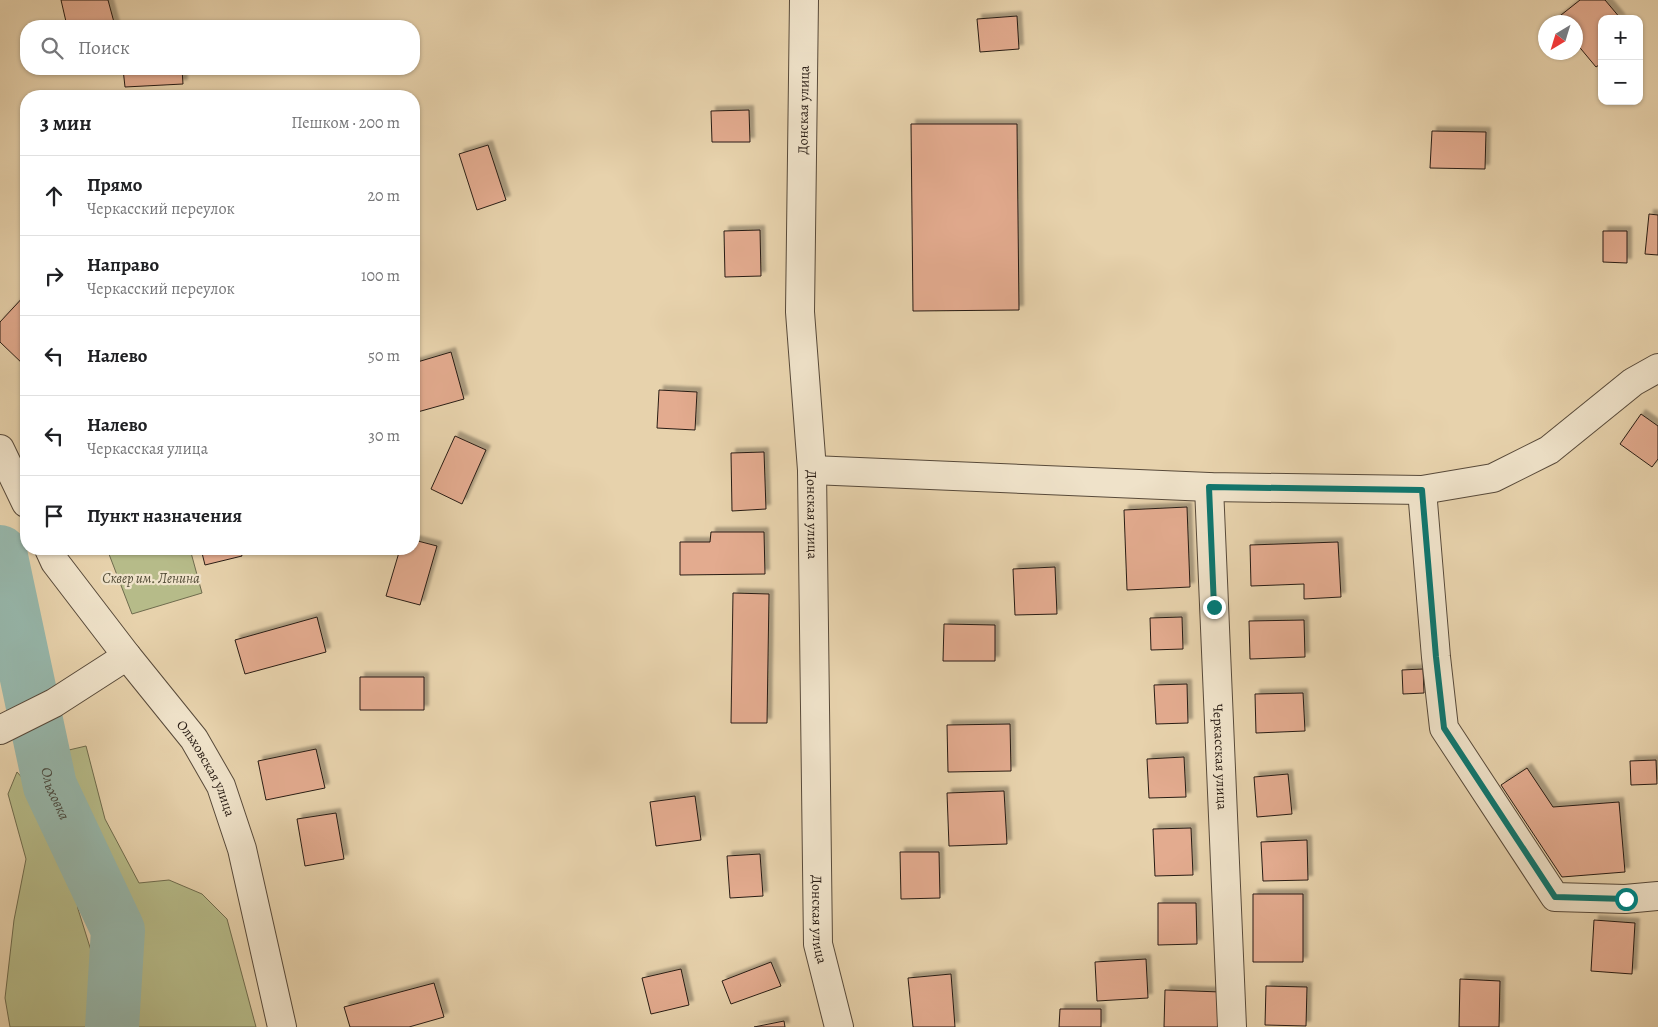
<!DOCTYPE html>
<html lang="ru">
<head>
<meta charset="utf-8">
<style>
	:root { --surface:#fff; --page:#f6f6f6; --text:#202124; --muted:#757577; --line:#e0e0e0 }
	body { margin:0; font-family:Alegreya,serif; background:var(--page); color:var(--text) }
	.controls { position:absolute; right:15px; top:15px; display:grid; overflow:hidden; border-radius:10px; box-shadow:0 1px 4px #0004 }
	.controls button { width:45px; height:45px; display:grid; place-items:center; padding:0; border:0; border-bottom:1px solid var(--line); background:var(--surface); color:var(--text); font:25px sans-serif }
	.compass { position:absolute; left:1538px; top:15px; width:45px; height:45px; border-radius:50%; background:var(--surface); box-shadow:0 1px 4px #0004; rotate:218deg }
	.stop { position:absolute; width:15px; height:15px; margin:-11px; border:4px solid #0f766e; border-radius:50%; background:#fff }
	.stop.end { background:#0f766e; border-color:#fff; box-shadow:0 1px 5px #0008 }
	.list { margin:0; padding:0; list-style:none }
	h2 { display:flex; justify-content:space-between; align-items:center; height:65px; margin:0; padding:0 20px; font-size:21px }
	h2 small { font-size:16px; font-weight:400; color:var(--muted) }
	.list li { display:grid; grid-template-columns:32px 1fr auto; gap:15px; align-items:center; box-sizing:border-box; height:80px; padding:0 20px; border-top:1px solid var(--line) }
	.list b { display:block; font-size:19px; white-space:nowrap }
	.list p { margin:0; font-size:16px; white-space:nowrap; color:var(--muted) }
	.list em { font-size:16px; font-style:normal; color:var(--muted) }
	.icon { flex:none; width:28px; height:28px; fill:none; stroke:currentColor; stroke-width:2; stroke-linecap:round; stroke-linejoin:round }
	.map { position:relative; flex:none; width:1658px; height:1027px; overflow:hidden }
	.search { position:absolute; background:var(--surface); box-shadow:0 1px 4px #0004; left:20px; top:20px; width:400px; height:55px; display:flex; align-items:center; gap:12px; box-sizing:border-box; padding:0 18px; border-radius:20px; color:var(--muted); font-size:19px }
	.panel { position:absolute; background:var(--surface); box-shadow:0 1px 4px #0004; left:20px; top:90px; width:400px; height:465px; border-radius:20px }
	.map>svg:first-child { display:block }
</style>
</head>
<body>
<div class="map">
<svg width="1658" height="1027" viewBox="0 0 1658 1027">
	<defs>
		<filter id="shadow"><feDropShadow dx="4.5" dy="-4.5" stdDeviation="1" flood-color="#0004"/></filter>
	</defs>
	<rect width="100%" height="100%" fill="#e7d2ac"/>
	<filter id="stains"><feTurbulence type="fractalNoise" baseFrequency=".004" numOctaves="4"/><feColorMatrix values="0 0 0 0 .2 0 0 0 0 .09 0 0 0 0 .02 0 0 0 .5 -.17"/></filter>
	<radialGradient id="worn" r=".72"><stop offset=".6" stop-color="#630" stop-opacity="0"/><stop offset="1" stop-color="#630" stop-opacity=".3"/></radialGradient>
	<path fill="#b6bb89" stroke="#6f6c4e" d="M107,549h83l12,44 -70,21z
		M86,746l19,73 34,64 30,-3 33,14 25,25 29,108h-123v-45l5,-34 -23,-59 -59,-136z
		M17,772l17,19 14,38 24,35 6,45 15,48 -3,60 -4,10h-76l-5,-29 9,-78 12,-61 -18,-65z"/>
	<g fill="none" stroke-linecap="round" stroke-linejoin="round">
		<path stroke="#97b7ab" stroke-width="54" id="s1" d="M0,552l50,234 68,144 -6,97"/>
	</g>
	<path fill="#e3ab8f" stroke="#281c14" filter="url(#shadow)" d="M61,0h47l7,26h-48z
		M1580,0h25l16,19h-19v44l-6,4 -20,-24v-21h-17l-3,-3z
		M1017,16l2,33 -39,3 -3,-33z
		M123,69h59l1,15 -58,3z
		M749,110l1,32h-38l-1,-31z
		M911,124h106l2,186 -106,1z
		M1432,131l54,1 -1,37 -55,-1z
		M488,145l18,55 -29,10 -18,-56z
		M1649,214l9,1v40l-13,-1z
		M760,230l1,46 -36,1 -1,-46z
		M1603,231h24v32l-24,-1z
		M26,272v12l-6,-6z
		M26,294v71l-1,1 -25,-24v-20z
		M451,352l13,47 -50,14v-50z
		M659,390l38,2 -2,38 -38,-2z
		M1641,414l17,12v33l-6,8 -32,-23z
		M455,436l31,14 -24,54 -31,-15z
		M764,452l2,57 -34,2 -1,-58z
		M1187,507l3,80 -63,3 -3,-80z
		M711,532h53l1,42 -85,1v-33h30z
		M414,540l23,6 -17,59 -34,-9 14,-47h14z
		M1338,542l3,55 -37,2v-15l-53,2 -1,-41z
		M201,549h39l2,7 -37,9z
		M1055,567l2,47 -42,1 -2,-46z
		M733,593l36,1 -2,129h-36z
		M317,617l9,35 -81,22 -10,-34z
		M1182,617l1,32 -32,1 -1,-32z
		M1304,620l1,37 -55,2 -1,-38z
		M944,624l51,1v36h-52z
		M1423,669l1,24 -21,1 -1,-24z
		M360,677h64v33h-64z
		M1187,684l1,39 -32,1 -2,-39z
		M1303,693l2,38 -49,2 -1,-39z
		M1010,724l1,47 -63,1 -1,-47z
		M316,749l9,39 -59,12 -8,-39z
		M1184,757l2,40 -37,1 -2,-39z
		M1656,760l1,24 -26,1 -1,-24z
		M1527,768l26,39 66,-5 6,70 -63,5 -61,-92z
		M1288,774l4,40 -35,3 -3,-40z
		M1004,791l3,53 -58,2 -2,-53z
		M695,796l6,44 -45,6 -6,-44z
		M336,813l8,46 -39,7 -8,-47z
		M1191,828l2,47 -38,1 -2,-47z
		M1307,840l1,40 -45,1 -2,-39z
		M900,852h39l1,46 -39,1z
		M760,854l3,42 -33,2 -3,-42z
		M1253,894h50v68h-50z
		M1158,903h38l1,41 -39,1z
		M1594,920l41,3 -3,51 -41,-3z
		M1146,959l2,39 -51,3 -2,-39z
		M771,962l10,24 -50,18 -9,-23z
		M681,969l8,36 -38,9 -9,-36z
		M951,974l4,53h-42l-5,-49z
		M1460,979l40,2 -1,46h-40z
		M434,983l10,34 -35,10h-59l-6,-20z
		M1266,986l41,1 -1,39 -41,-1z
		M1165,990l56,2 -1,35h-56z
		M1060,1009h41v18h-42z
		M784,1021l1,6h-31z"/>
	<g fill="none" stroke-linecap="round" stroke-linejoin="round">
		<g stroke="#584a3a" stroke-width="30">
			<g id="minor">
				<path id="s2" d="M804,0l-4,312 12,158 6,474 21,83"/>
				<path d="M0,449l26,54"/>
				<path d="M812,470l397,17 213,3 71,-12 56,-28 84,-68 25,-14"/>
				<path id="s3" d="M1209,487l23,540"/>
				<path d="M1422,490l14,167 8,71 111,169 70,2 33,-3"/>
				<path id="s4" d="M49,549l6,13 72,94 67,83 27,47 21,63 40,178"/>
				<path d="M0,730l54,-27 73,-47"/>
			</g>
		</g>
		<use href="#minor" stroke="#efe2c9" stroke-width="28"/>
	</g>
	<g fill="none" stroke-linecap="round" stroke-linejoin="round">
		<path stroke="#0f766e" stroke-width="6" d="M1214,607l-5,-120 213,3 14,167 8,71 111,169 71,2"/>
	</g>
	<g text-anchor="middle" stroke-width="4.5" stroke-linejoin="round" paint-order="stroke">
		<g font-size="14" fill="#281c14" stroke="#efe2c9">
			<text transform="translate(803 110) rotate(-89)" y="5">Донская улица</text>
			<text dy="5" stroke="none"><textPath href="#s2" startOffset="515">Донская улица</textPath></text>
			<text dy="5" stroke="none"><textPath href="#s3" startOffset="270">Черкасская улица</textPath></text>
			<text dy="5" stroke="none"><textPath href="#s4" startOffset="271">Ольховская улица</textPath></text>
			<text dy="5" stroke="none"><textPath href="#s2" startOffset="920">Донская улица</textPath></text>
		</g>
		<g font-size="14" font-style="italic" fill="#534c37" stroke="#efe2c9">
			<text x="151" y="583">Сквер им. Ленина</text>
		</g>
		<g font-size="15" font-style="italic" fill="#494a41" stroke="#efe2c9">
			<text dy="5" stroke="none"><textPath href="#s1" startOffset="248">Ольховка</textPath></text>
		</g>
	</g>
	<rect width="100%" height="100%" filter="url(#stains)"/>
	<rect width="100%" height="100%" fill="url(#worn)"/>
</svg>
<div class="controls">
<button>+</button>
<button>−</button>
</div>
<svg class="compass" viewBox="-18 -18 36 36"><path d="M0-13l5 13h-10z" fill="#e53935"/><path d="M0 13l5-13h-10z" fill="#757577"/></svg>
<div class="stop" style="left:1626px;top:899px"></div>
<div class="stop end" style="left:1214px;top:607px"></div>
<div class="search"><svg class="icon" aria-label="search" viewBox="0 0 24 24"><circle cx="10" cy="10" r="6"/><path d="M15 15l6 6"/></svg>Поиск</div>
<section class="panel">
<h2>3 мин<small>Пешком · 200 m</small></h2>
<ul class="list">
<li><svg class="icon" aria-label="ahead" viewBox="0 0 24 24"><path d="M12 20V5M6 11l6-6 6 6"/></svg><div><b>Прямо</b><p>Черкасский переулок</p></div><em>20 m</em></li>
<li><svg class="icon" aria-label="right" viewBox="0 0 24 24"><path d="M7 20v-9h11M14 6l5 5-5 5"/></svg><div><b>Направо</b><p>Черкасский переулок</p></div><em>100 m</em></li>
<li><svg class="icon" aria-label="left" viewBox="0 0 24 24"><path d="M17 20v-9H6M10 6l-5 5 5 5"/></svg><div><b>Налево</b></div><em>50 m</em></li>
<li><svg class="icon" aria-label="left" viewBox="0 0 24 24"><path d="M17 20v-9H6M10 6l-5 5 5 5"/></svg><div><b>Налево</b><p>Черкасская улица</p></div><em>30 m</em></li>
<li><svg class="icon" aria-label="arrive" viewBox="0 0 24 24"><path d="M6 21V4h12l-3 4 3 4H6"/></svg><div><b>Пункт назначения</b></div></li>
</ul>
</section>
</div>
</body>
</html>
